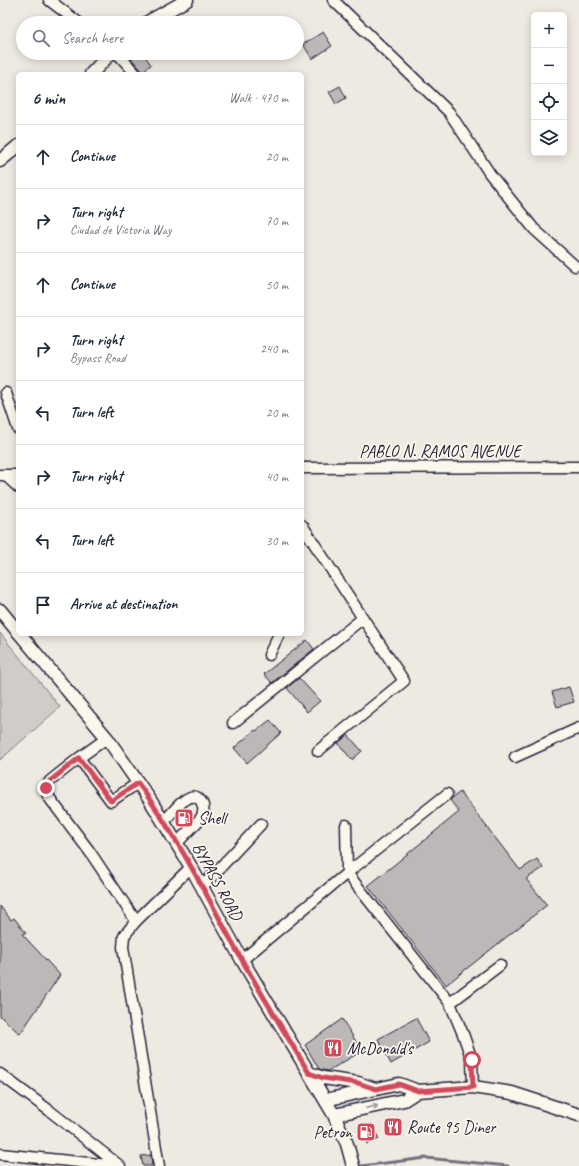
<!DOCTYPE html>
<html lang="en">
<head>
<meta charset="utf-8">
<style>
	:root { --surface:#fff; --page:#f2f2f3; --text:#1f2937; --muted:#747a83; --line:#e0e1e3 }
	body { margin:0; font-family:Caveat,sans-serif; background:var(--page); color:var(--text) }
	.controls { position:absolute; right:12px; top:12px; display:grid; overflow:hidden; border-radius:6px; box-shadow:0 2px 10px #0003 }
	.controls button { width:36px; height:36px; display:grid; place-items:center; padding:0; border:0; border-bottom:1px solid var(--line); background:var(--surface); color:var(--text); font:20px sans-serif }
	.stop { position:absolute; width:12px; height:12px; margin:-9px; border:3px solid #d1495b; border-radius:50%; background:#fff }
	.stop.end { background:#d1495b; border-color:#fff; box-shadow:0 1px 4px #0008 }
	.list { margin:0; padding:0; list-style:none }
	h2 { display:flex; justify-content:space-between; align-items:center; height:52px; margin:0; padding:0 16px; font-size:17px }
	h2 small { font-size:13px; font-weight:400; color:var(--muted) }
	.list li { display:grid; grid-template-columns:26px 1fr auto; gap:12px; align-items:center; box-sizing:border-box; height:64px; padding:0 16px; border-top:1px solid var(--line) }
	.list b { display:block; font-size:15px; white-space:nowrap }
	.list p { margin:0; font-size:13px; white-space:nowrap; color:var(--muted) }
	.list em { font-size:13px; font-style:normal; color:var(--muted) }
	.icon { flex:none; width:22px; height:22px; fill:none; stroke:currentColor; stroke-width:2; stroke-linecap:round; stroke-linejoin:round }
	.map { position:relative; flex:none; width:579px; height:1166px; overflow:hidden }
	.search { position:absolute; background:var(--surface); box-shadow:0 2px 10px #0003; left:16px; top:16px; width:288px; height:44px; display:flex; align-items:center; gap:10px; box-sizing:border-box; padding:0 14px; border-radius:22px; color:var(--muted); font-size:15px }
	.panel { position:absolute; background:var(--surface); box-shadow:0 2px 10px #0003; left:16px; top:72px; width:288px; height:564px; border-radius:6px }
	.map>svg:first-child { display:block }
</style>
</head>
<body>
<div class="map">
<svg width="579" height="1166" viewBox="0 0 579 1166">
	<rect width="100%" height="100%" fill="#eeeae2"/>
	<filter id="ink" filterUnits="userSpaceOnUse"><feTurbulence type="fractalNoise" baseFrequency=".025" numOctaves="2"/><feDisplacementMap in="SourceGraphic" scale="8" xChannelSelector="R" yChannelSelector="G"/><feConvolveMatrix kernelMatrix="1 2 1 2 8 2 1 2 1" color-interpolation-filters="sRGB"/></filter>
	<g filter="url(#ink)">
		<path fill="#d0cdc9" stroke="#797882" d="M0,633l60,74 -60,53z"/>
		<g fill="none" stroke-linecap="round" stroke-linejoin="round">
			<path stroke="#716f7c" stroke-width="3" d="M361,1166l65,-8 82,8"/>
		</g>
		<path fill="#bcb8b8" stroke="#22223b" d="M323,32l9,14 -20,13 -9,-15z
			M136,53h7l8,12 -9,6 -12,-14z
			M340,86l6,12 -10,6 -7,-12z
			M307,640l7,9 -42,34 -8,-9z
			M299,678l21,23 -13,11 -20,-24z
			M569,687l5,15 -17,5 -5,-15z
			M270,720l11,13 -34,30 -13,-15 21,-18 1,1z
			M348,735l14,16 -10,9 -14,-17z
			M460,792l60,78 17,-11 6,9 -17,11 21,26 -101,80 -78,-99 91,-74 -9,-12z
			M0,906l11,14 3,-2 12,15 -4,1 38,41 -40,59 -20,-18z
			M416,1018l13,24 -38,22 -13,-25z
			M342,1019l20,32 -34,20 -9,-2 -14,-24z
			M372,1124l7,15 -12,5 -7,-14z
			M151,1155l1,11h-9l-2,-10z"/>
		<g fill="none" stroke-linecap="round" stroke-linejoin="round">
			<g stroke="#22223b" stroke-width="13">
				<path id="minor" d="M49,0l30,23
					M333,0l116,112 41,62 44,55 41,37
					M117,53l19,21
					M6,393l12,36
					M302,468l277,-1
					M0,475h18
					M5,475l13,12
					M302,525l102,156 -86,70
					M269,655l10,-21
					M233,723l130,-105
					M107,738l-28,20 32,43 27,-18
					M515,757l64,-29
					M79,758l-29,23 -4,7 2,8 42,56 46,69
					M164,822c7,-8 26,-35 36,-22 5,6 4,12 1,18l-24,25
					M346,825l1,48 103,130 13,31 9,26 1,27
					M202,887l59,-63
					M242,960l105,-87 100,-79
					M450,1003l50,-38
					M0,1074l50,37 70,55
					M0,1154l119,12
					M159,1166l-36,-219 1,-11 12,-15 55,-54"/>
			</g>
			<g stroke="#22223b" stroke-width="15">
				<path id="major" d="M146,23l41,-23
					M91,74l20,-21
					M0,161l18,-15
					M0,610l18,22
					M20,634l87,104 43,62 41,67 51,93 92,155 13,29 6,22
					M309,1073l14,5 35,5 17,6
					M325,1100l74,-16 19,7 55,-4 39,6 67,22
					M334,1115l70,-15 14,-9"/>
			</g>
			<use href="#minor" stroke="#fbf7ec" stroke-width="10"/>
			<use href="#major" stroke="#fbf7ec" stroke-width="12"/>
		</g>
		<defs><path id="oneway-shaft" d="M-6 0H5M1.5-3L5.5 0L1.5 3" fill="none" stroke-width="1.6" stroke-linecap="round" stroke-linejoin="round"/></defs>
		<use stroke="#99979c" href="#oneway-shaft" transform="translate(372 1107) rotate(-11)"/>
	</g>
	<g fill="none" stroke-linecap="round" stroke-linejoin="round" filter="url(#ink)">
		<path stroke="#d1495b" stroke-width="5" d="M46,788l4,-7 29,-23 32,43 27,-18c36,49 65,105 94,159 24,44 51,87 77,131l14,5 35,5 18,6 23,-5 19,7 55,-4 -1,-27"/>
	</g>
	<defs>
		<g id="fuel-square" transform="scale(1)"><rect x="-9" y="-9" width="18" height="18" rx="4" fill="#d1495b" stroke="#fbf7ec"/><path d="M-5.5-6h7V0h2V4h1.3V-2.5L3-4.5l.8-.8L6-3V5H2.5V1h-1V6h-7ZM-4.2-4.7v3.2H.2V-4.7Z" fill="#fff"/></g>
		<g id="restaurant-square" transform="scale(1)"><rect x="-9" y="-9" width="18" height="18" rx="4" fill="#d1495b" stroke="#fbf7ec"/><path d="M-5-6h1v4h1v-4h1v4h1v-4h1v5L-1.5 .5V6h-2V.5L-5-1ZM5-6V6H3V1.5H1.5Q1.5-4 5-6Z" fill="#fff"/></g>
	</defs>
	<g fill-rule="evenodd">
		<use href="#fuel-square" x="184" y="818"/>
		<use href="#restaurant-square" x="333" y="1048"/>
		<use href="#restaurant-square" x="393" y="1127"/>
		<use href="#fuel-square" x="366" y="1132"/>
	</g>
	<g text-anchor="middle" stroke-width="3.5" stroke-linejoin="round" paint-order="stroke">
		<g font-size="17" fill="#22223b" stroke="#fbf7ec">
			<text x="440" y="457">PABLO N. RAMOS AVENUE</text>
			<text transform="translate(218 881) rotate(61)" y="6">BYPASS ROAD</text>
		</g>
		<g font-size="17" fill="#22223b" stroke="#fbf7ec" text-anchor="start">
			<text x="198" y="824">Shell</text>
			<text x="347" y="1054">McDonald's</text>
			<text x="407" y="1133">Route 95 Diner</text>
			<text x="352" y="1138" text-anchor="end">Petron</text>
		</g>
	</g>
</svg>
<div class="controls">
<button>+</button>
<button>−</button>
<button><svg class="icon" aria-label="locate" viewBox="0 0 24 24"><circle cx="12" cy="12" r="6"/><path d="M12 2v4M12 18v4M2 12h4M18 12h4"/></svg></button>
<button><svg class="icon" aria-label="layers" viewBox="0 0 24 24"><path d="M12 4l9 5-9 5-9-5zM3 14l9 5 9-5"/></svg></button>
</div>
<div class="stop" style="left:472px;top:1060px"></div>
<div class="stop end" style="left:46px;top:788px"></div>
<div class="search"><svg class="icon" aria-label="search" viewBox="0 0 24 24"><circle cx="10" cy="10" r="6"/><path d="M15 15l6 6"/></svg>Search here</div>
<section class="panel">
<h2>6 min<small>Walk · 470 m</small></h2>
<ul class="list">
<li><svg class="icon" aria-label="ahead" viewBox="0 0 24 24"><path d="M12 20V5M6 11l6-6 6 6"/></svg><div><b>Continue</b></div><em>20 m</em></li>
<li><svg class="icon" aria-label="right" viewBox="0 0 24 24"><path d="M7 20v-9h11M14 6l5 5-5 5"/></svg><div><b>Turn right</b><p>Ciudad de Victoria Way</p></div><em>70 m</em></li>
<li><svg class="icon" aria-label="ahead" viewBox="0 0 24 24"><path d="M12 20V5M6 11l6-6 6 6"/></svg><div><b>Continue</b></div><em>50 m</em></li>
<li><svg class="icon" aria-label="right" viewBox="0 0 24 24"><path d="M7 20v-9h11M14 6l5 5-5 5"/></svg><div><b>Turn right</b><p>Bypass Road</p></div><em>240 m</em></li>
<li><svg class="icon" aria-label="left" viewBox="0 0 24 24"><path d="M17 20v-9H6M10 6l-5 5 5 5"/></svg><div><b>Turn left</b></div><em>20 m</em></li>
<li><svg class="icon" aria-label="right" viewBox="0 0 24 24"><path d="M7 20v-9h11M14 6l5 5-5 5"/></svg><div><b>Turn right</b></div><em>40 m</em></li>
<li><svg class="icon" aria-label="left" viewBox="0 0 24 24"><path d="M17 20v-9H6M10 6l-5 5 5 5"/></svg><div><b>Turn left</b></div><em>30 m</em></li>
<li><svg class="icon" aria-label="arrive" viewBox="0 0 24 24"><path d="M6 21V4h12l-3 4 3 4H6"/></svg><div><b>Arrive at destination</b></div></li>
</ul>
</section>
</div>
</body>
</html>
